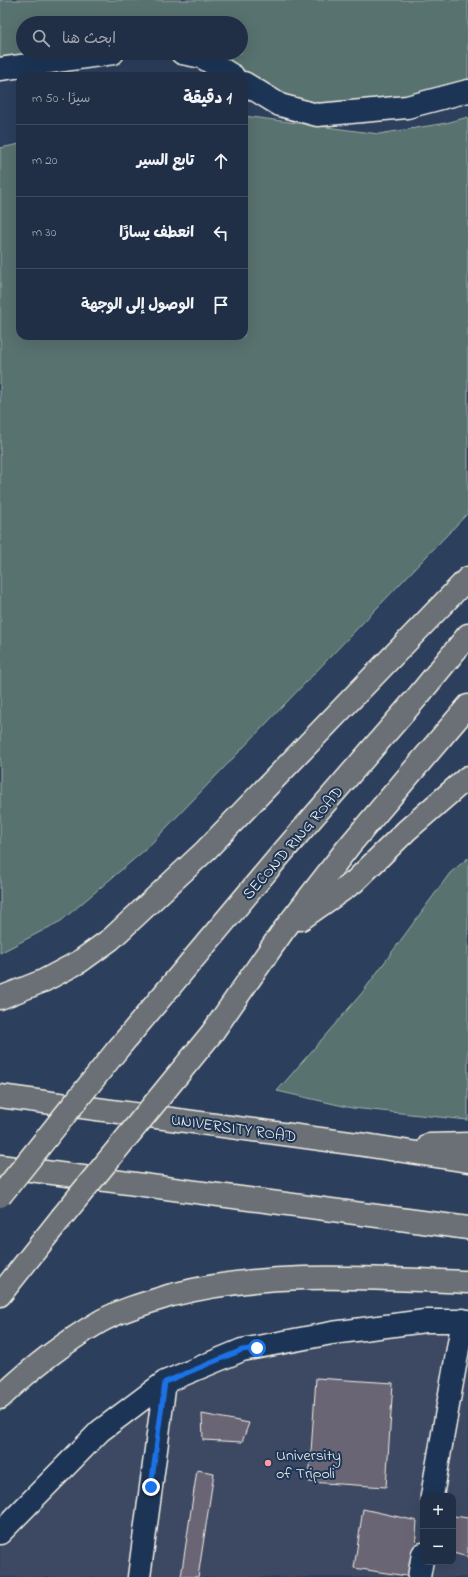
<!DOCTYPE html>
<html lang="ar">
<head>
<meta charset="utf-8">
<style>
	:root { --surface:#212f46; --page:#29374d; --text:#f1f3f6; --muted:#a2a9b3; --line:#3e4a5f }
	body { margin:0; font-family:"Indie Flower","Playpen Sans Arabic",sans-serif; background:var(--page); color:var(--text); direction:rtl }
	.controls { position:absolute; right:12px; bottom:12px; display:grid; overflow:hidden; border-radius:8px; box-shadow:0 4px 16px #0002 }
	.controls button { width:36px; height:36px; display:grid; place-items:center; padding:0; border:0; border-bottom:1px solid var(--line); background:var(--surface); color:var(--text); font:20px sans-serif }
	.stop { position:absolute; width:12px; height:12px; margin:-9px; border:3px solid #1a73e8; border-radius:50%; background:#fff }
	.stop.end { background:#1a73e8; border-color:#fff; box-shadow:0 1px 4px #0008 }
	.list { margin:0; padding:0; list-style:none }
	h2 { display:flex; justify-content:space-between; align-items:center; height:52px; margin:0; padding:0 16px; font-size:17px }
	h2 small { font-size:13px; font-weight:400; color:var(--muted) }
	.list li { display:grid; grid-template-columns:26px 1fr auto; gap:12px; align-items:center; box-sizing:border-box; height:72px; padding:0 16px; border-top:1px solid var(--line) }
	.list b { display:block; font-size:15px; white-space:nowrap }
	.list em { font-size:13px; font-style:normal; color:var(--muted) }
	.icon { flex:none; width:22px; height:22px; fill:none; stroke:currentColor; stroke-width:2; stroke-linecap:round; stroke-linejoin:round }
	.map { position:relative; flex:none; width:468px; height:1577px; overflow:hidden; direction:ltr }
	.search { position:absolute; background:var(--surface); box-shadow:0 4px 16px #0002; left:16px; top:16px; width:232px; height:44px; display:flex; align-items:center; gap:10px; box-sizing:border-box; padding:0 14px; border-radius:22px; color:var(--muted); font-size:15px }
	.panel { position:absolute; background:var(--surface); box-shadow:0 4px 16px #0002; left:16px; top:72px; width:232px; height:268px; border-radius:12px; direction:rtl }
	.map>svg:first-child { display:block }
</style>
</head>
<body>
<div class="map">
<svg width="468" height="1577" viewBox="0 0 468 1577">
	<rect width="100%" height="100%" fill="#2c3f5d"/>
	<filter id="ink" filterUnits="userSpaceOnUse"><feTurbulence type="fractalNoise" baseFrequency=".025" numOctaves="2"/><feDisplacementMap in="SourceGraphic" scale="8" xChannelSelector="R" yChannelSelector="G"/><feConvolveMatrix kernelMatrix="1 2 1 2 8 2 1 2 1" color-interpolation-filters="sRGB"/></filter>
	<g filter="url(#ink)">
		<path fill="#3e4a64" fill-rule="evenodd" d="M468,1321v256h-468v-44l100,-102 142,-81zM423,1496h30v66h-30z"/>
		<path fill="#58726f" stroke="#a6b2ac" d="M0,0h468v91l-151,24 -135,-62h59v-30h-218v30h90l-113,16z
			M244,116l135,18 67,-11 22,-6v396l-322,336 -85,72 -61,32v-805l20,-4v192h224z
			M468,858v262l-116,-12 -75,-17 85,-98 88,-120z"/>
		<path fill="#696574" stroke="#f4f1e8" d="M316,1378l77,5 -7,104 -77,-5z
			M202,1414l47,9 -7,19 -39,-2z
			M197,1470l17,3 -16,104h-17z
			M363,1509l54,12 -4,56 -59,-9z
			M454,1516l14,2v39l-15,-4v-36z"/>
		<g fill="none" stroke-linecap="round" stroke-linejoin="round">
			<g stroke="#f4f1e8" stroke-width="25">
				<path id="street" d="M182,53l20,4 31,19
					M0,69l113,-16
					M244,83l36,22 37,10 90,-8 61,-16
					M432,1496l31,-176
					M0,1533l100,-102 65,-49 77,-32 90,-17 93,-12h43
					M139,1577l26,-195
					M419,1577l4,-23"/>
			</g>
			<g stroke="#f4f1e8" stroke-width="25">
				<path id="highway" d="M301,919l53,-37 53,-52 61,-53
					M0,998l43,-17 36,-19 32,-23 95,-89 262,-272
					M212,1033l71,-102 66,-85 119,-140
					M117,1050l165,-197 137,-158 49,-60
					M0,1096l365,49 103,16
					M429,1145l39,-1
					M0,1166l468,62
					M0,1295l61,-77
					M0,1398c30,-29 65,-56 101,-77 22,-12 48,-19 71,-26 97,-25 197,-17 296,-13"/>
			</g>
			<use href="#street" stroke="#1d3557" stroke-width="22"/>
			<use href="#highway" stroke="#6a7074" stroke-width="22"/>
			<g stroke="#f4f1e8" stroke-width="25" stroke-linecap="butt">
				<path id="highway-bridge" d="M0,1196l117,-146
					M61,1218l151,-185"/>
			</g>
			<use href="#highway-bridge" stroke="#6a7074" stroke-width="22"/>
		</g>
	</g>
	<g fill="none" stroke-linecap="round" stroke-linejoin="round" filter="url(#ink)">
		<path stroke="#1a73e8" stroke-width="5" d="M151,1487l14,-105 77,-32 15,-2"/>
	</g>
	<circle fill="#ff9aa2" stroke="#1d3557" stroke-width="1.5" cx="268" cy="1463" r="4"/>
	<g text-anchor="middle" stroke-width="4" stroke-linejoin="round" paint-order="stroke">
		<g font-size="16" fill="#f4f1e8" stroke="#1d3557">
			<text transform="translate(292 842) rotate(-49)" y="6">SECOND RING ROAD</text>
			<text transform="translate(234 1127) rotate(8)" y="6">UNIVERSITY ROAD</text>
		</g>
		<g font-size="16" fill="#f4f1e8" stroke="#1d3557" text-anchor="start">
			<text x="276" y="1460">University<tspan x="276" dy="18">of Tripoli</tspan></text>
		</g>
	</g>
</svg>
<div class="controls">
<button>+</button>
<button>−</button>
</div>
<div class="stop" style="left:257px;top:1348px"></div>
<div class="stop end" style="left:151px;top:1487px"></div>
<div class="search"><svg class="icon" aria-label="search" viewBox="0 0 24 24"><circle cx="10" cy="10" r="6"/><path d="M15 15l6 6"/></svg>ابحث هنا</div>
<section class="panel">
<h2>1 دقيقة<small>سيرًا · 50 m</small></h2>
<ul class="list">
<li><svg class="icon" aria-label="ahead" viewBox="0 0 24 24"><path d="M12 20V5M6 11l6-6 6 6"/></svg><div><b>تابع السير</b></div><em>20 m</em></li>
<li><svg class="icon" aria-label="left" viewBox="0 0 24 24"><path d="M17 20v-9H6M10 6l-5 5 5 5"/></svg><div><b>انعطف يسارًا</b></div><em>30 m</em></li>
<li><svg class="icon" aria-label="arrive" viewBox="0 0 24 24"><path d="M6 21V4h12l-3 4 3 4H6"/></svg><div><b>الوصول إلى الوجهة</b></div></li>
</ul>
</section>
</div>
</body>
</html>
